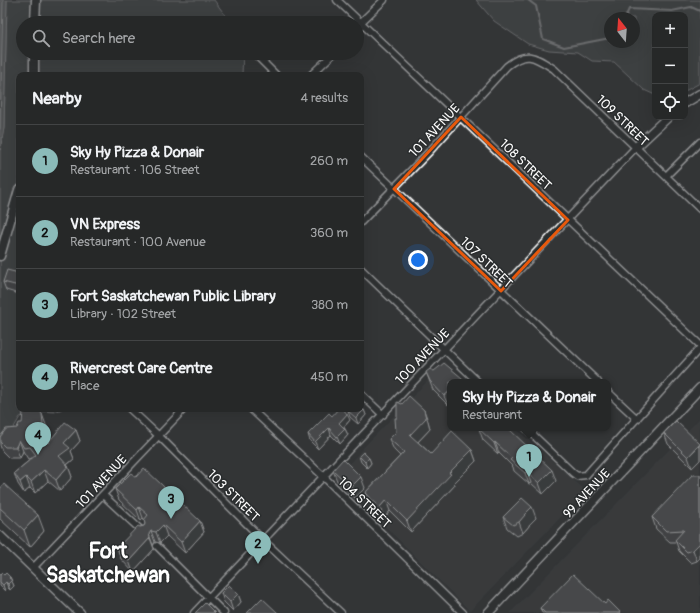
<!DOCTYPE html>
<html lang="en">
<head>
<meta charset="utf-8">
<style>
	:root { --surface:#262828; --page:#323434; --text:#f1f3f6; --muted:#a4a6a8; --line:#424445; --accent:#8bbbb9 }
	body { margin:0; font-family:Pangolin,sans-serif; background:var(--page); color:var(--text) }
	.controls { position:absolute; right:12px; top:12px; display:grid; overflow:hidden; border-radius:8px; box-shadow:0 4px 16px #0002 }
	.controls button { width:36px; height:36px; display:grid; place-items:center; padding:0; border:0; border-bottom:1px solid var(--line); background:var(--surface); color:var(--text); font:20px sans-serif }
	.compass { position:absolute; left:604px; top:12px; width:36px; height:36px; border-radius:50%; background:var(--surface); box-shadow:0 4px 16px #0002; rotate:343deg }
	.you { position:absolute; left:418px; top:260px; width:14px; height:14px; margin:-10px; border:3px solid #fff; border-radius:50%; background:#1a73e8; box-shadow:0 0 0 6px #1a73e833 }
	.badge { display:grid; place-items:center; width:26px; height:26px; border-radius:50%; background:var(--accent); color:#111; font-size:13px; font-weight:700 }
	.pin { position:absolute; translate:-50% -33px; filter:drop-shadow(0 1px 2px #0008) }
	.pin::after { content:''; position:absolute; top:21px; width:14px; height:12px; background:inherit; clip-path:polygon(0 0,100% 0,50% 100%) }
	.popup { position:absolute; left:447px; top:379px; width:164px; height:52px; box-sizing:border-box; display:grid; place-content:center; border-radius:8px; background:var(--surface); filter:drop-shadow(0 1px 3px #0005); font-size:13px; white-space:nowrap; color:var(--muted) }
	.popup b { font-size:15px; color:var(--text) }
	.popup::after { content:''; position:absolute; left:50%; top:100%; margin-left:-8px; border:8px solid transparent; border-top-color:var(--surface) }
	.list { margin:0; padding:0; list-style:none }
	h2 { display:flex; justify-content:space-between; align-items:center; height:52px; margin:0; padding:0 16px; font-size:17px }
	h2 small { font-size:13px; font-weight:400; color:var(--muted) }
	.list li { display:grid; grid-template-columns:26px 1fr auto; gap:12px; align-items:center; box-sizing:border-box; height:72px; padding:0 16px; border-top:1px solid var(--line) }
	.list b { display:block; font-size:15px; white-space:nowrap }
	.list p { margin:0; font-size:13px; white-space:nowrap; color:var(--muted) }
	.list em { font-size:13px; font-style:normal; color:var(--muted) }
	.icon { flex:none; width:22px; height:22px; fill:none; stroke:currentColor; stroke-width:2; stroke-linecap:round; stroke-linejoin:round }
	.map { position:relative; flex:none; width:700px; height:613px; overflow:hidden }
	.search { position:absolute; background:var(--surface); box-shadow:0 4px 16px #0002; left:16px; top:16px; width:348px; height:44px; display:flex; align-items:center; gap:10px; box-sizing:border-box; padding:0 14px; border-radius:22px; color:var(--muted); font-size:15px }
	.panel { position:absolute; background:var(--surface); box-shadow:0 4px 16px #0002; left:16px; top:72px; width:348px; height:340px; border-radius:8px }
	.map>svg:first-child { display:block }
</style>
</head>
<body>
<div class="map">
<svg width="700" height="613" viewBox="0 0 700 613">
	<rect width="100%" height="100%" fill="#333536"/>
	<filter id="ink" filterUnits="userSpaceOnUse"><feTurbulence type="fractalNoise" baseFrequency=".025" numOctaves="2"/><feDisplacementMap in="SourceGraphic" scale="8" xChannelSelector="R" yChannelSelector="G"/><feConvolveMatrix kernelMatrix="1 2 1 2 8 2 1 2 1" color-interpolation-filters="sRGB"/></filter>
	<g filter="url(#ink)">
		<path fill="#404243" d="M444,364l6,18v46h65l71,63 -116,120 -133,-133 27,-31z
			M700,418v195h-190z"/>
		<path fill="#4c4f50" stroke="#a6a7a8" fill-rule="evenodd" d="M7,0h207l17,23h-208v30h220l-1,22h-223v334h43l-7,3 -16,-1 -19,6 -7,12 -13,10v-289l4,-22z
			M476,0h224v83l-15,8v-76h-30v80l-11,-5 -30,-28 -22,-1 -14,-9 -29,-2 -21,-6 -34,-23zM610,18h24v24h-24z"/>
		<path fill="#737576" stroke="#abacad" d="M0,0h7l-3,128 -4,22z"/>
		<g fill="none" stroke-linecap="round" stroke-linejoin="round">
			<path stroke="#c7c8c8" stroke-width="1" d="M0,129l3,-129"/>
			<path stroke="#abacad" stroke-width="2" d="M528,0l8,6 7,33 21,8 46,-9
				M625,18l4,-9 43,2 19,-4 9,4"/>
			<g stroke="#fff" stroke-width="9">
				<path id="street" d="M337,0l363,345
					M357,26l27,-26
					M254,53l22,22
					M311,75l23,-22
					M361,157l237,225
					M666,176l34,-34
					M361,222l68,-70 78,-86c20,-16 28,-9 47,3l146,140
					M361,269l117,113
					M608,392l29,27
					M361,394l22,21
					M130,409l29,27 104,104 78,73
					M251,409l73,68 139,136
					M526,428l47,45 4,3 9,-1 114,-127
					M103,495l40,37
					M157,546l67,67
					M33,568l151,-159
					M194,613l442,-466"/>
			</g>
			<g stroke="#fff" stroke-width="11">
				<path id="secondary" d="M35,23l1,-23
					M34,75v-22
					M685,103l15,-9
					M636,147l32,-30
					M0,256l19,-66
					M0,536l80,77
					M488,613l212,-225"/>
			</g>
			<use href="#street" stroke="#2a2d2e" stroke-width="6"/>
			<use href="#secondary" stroke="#2a2d2e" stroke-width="8"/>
		</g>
		<path fill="#525354" stroke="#fff" d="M19,273v21l-13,-4 -3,-8z
			M426,372l24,10v21l-2,2 -15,-15z
			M364,410l2,5 -8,9 -8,-7 -2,-6z
			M332,416l18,4 -6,7 4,8 -8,9 -9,-9 -13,14 -8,-8 -2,-7z
			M397,418l31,3 2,8 -12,13 13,12 41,-4 4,11 -22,22 1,2 -44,47 -21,-21 -6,7 -15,-14 -4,-11 35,-37 -6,-6 -5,-11 7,-7z
			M46,425l1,10 -2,2 3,6 28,-13 4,11 -9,10 3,8 -7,6 1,1 4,11 -12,14 -12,-10 -13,12 -5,-5 -6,5 -6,-9 -4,-11 18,-15 -4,1 -5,-8 -3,7h-11l-7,-7 -2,-6v-8l17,-9z
			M479,429l77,52 -13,13 -12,-11 -2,1 -15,-13 -1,-4 -14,-14 -1,1 -15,-14z
			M664,433l36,11v16l-8,8 -24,-24z
			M359,456l10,2 2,5 -4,5 -6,-6z
			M333,470l32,18 -10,10 -18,-17z
			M700,475v83l-3,3 -6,2 -12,-12 -3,-9h-6l-14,-13 -4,-12z
			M136,477l64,44 4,11 -19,21 -18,-17 -7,7 -5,-1 -2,3 1,4 -21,23 -12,-13 -4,-11 23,-21 4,-1 1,-2 -1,-5 -1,-1 -2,3 -22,-21 -4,-11z
			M0,489l44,42 -14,16 -30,-28z
			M503,517l33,1 -7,7v1l-6,7 -6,3 -10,-8z
			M0,575l10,2 4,9 -4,4 -2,-2 -3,3 -5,-5z
			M221,593l17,1 3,8 -8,9 -9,-9z
			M605,604l16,9h-79l-2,-5z"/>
		<path fill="#424445" stroke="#fff" d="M462,378l2,4h-5z
			M450,391v12l-2,2 -4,-9z
			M364,410l2,5 -8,9 -2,-6z
			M424,410l4,11 2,8 -16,17 -4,-11z
			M42,414l4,11 1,10 -3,3 -4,-11z
			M347,414l3,6 -9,10 -2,-7z
			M329,428l2,7 -13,14 -3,-7z
			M345,429l3,6 -8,9 -3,-7z
			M76,430l4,11 -9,10 3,8 -10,8 -5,-11 5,-13z
			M19,440l4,11 -3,7 -4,-11z
			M495,442l4,11 -1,1 -4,-11z
			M700,445v15l-8,8 -4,-11z
			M472,450l4,11 -22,22 1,2 -44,47 -4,-11 42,-48z
			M369,458l2,5 -4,5 -2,-6z
			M68,466l4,11 -12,14 -4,-11z
			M44,470l4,11 -13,12 -4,-11z
			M552,470l4,11 -13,13 -4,-11z
			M527,472l4,11 -2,1 -4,-11z
			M26,477l4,11 -6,5 -4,-11z
			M361,477l4,11 -10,10 -4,-11z
			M386,500l4,11 -6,7 -4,-11z
			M139,507l4,11 -2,3 -4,-11z
			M532,507l4,11 -7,7v1l-6,7 -4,-11 5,-7z
			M38,515l6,16 -14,16 -6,-17z
			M200,521l4,11 -19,21 -4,-11z
			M163,525l4,11 -7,7 -4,-11z
			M151,531l4,11 -2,3 -4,-11z
			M150,538l4,11 -21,23 -4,-11z
			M700,543v15l-3,3 -4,-11z
			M10,577l4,9 -4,4 -2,-6 1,-6z
			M6,582l2,6 -3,3 -2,-6z
			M238,594l3,8 -8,9 -3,-9z"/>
		<path fill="#5f6162" stroke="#fff" d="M7,270l12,3v13l-16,-4z
			M444,363l18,15 -3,4h-9v9l-6,5 -14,-15 -4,-9 4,-3 4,2z
			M409,396l15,14 2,8 -16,17 21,19 21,-23 20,19 -23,23 2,1 -44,47 -21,-21 -6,7 -15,-14 39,-41 -15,-13 7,-7 -1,-14h2v-16l5,2z
			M361,407l3,3 -8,8 -8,-7 2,-2h11z
			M26,409h12l4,5 1,10 -3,3 8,16 17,-21 11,8 -12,13 6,5 -11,8 9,10 -12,14 -12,-10 -13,12 -5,-5 -6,5 -6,-9 22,-18 -6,-8 -6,1 -5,-8 -3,7h-11l-5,-5v-5l6,-8 11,-1 2,-5h3l1,-11z
			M338,409h5l4,5 -8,9 6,6 -8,8 -8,-9 -14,14 -7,-8 21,-21 3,3z
			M676,421l24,23 -12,13 -24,-24z
			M480,428h28l44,42 -13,13 -12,-11 -2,1 -15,-13 2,-2 -17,-16 -1,1 -15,-14z
			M363,452l6,6 -4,4 -6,-6z
			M343,459l18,18 -10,10 -18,-17z
			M144,468l56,53 -19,21 -18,-17 -7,7 -5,-1 -2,3 1,4 -21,23 -12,-13 21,-22 2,1 4,-1 1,-2 -1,-4 4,-5 -9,-8 -2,3 -22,-21 16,-16 5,4z
			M692,475h8v68l-7,7 -6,2 -12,-12 9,-10 -18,1 -14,-14z
			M4,484l34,31 -14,15 -24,-22v-19z
			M522,498l10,9 -8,8h1l-6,7 -6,3 -10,-8z
			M2,573l2,2 2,-2 4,4 -1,1 3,2 -4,4 -2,-2 -3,3 -3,-3v-7z
			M573,574l32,30 3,-4 13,13h-76l-5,-5z
			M229,585l9,9 -8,8 -9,-9z
			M262,598l16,15h-31z
			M205,603l10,10h-20z"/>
	</g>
	<path d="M0 0H700V613H0ZM461,117l107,103 -67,71 -107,-102z" fill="#333536" fill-opacity=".55" fill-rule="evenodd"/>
	<path fill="none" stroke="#e8590c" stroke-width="3" stroke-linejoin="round" d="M461,117l107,103 -67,71 -107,-102z"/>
	<g text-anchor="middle" stroke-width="3" stroke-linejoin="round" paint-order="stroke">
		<g font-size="13" fill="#fff" stroke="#2a2d2e">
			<text transform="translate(623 120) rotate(44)" y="5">109 STREET</text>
			<text transform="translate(434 130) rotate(-47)" y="5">101 AVENUE</text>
			<text transform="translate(526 164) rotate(44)" y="5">108 STREET</text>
			<text transform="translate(487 262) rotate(44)" y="5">107 STREET</text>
			<text transform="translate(422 356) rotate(-46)" y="5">100 AVENUE</text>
			<text transform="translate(101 481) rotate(-47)" y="5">101 AVENUE</text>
			<text transform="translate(586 493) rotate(-47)" y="5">99 AVENUE</text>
			<text transform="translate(234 495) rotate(45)" y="5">103 STREET</text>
			<text transform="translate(365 502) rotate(44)" y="5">104 STREET</text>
		</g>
		<g font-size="21" font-weight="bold" fill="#fff" stroke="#2a2d2e">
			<text x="108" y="558">Fort<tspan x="108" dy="24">Saskatchewan</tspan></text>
		</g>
	</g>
</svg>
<div class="controls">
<button>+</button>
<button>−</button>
<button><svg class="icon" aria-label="locate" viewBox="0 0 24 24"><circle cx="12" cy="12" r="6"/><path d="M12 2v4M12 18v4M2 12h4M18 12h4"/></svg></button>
</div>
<svg class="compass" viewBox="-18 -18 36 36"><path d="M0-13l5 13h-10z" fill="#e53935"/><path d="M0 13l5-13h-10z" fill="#a4a6a8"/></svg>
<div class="you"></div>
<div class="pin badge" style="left:529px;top:477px">1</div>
<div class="popup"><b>Sky Hy Pizza &amp; Donair</b>Restaurant</div>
<div class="pin badge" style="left:258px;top:564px">2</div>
<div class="pin badge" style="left:171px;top:519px">3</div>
<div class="pin badge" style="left:38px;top:455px">4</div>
<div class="search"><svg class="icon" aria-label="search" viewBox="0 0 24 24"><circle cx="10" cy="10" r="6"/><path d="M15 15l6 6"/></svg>Search here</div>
<section class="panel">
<h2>Nearby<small>4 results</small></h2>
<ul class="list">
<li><span class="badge">1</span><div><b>Sky Hy Pizza &amp; Donair</b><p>Restaurant · 106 Street</p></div><em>260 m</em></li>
<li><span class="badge">2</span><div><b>VN Express</b><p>Restaurant · 100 Avenue</p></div><em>360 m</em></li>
<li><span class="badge">3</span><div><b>Fort Saskatchewan Public Library</b><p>Library · 102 Street</p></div><em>380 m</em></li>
<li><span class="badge">4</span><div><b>Rivercrest Care Centre</b><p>Place</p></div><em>450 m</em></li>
</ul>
</section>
</div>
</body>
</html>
